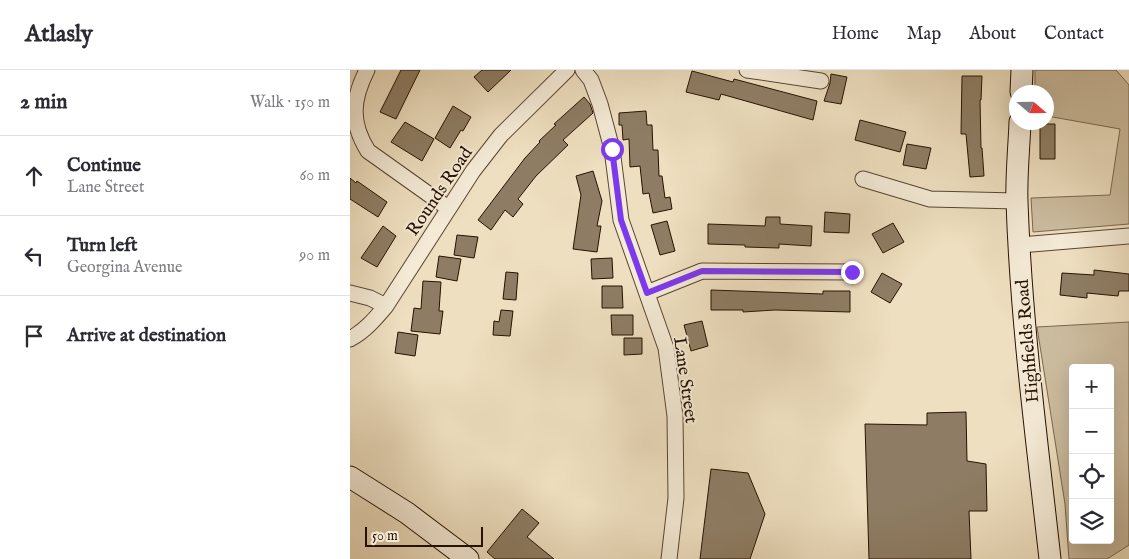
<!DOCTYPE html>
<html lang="en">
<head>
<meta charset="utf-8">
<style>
	:root { --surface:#fff; --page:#f2f2f3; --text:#2b2b33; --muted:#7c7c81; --line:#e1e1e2 }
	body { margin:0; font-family:"IM FELL English",serif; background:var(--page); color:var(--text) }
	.controls { position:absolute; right:15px; bottom:15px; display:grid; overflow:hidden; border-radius:5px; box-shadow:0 5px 20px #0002 }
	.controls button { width:45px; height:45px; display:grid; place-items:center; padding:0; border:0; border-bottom:1px solid var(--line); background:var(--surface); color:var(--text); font:25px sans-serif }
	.compass { position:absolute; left:659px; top:15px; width:45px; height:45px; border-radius:50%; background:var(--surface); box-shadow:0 5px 20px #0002; rotate:110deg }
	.scale { position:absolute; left:15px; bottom:12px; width:118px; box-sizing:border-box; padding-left:5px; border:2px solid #271200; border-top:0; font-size:14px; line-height:18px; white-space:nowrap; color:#271200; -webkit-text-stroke:4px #f4ead6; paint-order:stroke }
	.stop { position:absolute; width:15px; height:15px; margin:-11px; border:4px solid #7c3aed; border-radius:50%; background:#fff }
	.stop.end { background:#7c3aed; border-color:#fff; box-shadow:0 1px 5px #0008 }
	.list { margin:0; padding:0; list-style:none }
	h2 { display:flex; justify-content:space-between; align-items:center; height:65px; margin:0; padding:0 20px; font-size:21px }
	h2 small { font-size:16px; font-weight:400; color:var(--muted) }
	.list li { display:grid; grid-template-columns:32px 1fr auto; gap:15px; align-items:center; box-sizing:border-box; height:80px; padding:0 20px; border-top:1px solid var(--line) }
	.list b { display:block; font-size:19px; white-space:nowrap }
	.list p { margin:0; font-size:16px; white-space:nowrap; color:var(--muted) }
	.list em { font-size:16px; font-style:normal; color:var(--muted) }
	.icon { flex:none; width:28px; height:28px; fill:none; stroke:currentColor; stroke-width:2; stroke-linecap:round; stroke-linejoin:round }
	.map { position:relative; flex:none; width:779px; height:489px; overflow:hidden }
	header { display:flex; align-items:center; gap:30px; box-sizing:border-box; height:70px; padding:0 25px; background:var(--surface); border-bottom:1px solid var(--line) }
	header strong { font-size:24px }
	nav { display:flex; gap:28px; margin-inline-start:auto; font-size:18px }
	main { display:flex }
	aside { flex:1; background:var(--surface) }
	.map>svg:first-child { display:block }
</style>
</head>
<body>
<header>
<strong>Atlasly</strong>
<nav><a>Home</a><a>Map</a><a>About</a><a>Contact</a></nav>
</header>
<main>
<aside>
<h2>2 min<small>Walk · 150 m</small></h2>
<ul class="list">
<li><svg class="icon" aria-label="ahead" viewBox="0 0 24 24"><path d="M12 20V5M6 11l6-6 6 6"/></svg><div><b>Continue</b><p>Lane Street</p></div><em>60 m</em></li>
<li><svg class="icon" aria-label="left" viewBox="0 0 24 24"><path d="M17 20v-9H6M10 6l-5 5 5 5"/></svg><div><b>Turn left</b><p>Georgina Avenue</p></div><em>90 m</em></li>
<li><svg class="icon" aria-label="arrive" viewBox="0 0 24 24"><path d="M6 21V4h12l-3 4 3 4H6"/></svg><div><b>Arrive at destination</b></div></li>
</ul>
</aside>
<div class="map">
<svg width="779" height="489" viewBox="0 0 779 489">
	<rect width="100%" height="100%" fill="#eedfc0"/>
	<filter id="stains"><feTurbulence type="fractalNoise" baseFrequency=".004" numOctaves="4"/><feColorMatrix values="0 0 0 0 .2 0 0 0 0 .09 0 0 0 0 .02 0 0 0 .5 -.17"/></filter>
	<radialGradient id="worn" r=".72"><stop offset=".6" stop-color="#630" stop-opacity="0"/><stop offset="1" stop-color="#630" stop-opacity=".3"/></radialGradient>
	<path fill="#ccbc9f" stroke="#7a6750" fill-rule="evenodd" d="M685,0h81l13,15v139l-96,8 -2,-34 79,-3 10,-66 -73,-13 -1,-24h-11z
		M779,252v223l-22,14h-38l-4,-55 -28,-177zM723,298h37v172h-37z"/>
	<path fill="#8e7d64" stroke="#271200" d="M51,0h19l-24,49 -16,-7z
		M132,0h29l-23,22 -14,-15z
		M342,1l41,11 1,-3 83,22 -4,19 -92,-26 -2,6 -33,-8z
		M481,4l16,3 -6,27 -17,-3 6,-18z
		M612,6h20l-1,24h-1l1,48h1l2,28 -14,1 -4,-43h-5z
		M234,27l6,7 3,9 -30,27 5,5 -32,31 -18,23 5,5 -10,13 -8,-7 -14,20 -13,-10 47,-62 15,-16 -1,-1 17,-16 -2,-1z
		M103,36l18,11 -8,14 -2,-1 -11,18 -15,-10z
		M296,41l1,14h5l1,25h5l1,26h3l3,22 5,-1 2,12 -19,4 -4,-20 -6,1 -3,-28 -10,1 -1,-28 -6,1 -1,-15h-3v-12z
		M510,50l46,12 -6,20 -45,-12z
		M55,52l29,17 -12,22 -31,-19z
		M690,54h15v35h-15z
		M557,74l24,4 -5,21 -23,-4z
		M243,101l9,30 -5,25h4l-4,26 -24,-3 8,-54 -5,-19z
		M0,108l6,5 1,-2 30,21 -9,15 -28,-18z
		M475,142l25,2 -1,19 -25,-1z
		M416,147h14v7l32,2 -1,20 -32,-2v4l-34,-1v-2l-37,-1v-20l57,2z
		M317,151l8,30 -15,4 -9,-30z
		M543,153l11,19 -21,11 -11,-19z
		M33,156l13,10 -19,31 -16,-9z
		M107,165l21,2 -4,21 -20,-3z
		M89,186l22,3 -4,22 -21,-4z
		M262,188l1,20 -21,1 -1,-20z
		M744,200l35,4v17h-10l-1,5 -31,-3v5l-27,-3 2,-22 32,2z
		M156,202l12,1 -2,27 -13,-1z
		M532,203l20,11 -12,19 -19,-11z
		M73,211l18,1 -2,29h4l-3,23 -29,-3 3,-23 7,1z
		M252,216h20l1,22h-21z
		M361,220l112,4v-3h27v21l-75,-2 -32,2v-2h-32z
		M151,240l12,1 -3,25 -17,-1 1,-14 5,1z
		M261,245h22v20h-21z
		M352,251l6,25 -17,5 -7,-26z
		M48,262l20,3 -3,21 -20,-3z
		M274,268h18v16l-18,1z
		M616,342l1,49 19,3 1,47h-18l2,48h-102l-4,-135 62,1v-12z
		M361,399l37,4 17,41 -15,45h-50z
		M172,439l17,14 -12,14 27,22h-59l-8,-7z"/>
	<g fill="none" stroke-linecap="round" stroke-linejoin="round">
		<g stroke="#594530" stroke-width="17">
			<path id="street" d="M17,0c-15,30 -17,52 1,81l80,57
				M233,0l8,10 9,24 12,45 9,71 45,128 9,68 1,82 -7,61
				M397,0l74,11
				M513,109l67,20 87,2
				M670,175l109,-9
				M0,223l20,5 16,8
				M297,223l55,-22 150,1
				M0,269c15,-8 25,-20 36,-33l87,-135 28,-36 66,-65"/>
		</g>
		<g stroke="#271200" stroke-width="23">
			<path id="secondary" d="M671,22l1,-22
				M670,52c-1,27 -4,54 -3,80 4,120 20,239 33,357
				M0,407l57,36 61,46"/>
		</g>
		<use href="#street" stroke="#f4ead6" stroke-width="15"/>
		<use href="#secondary" stroke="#f4ead6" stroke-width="21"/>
	</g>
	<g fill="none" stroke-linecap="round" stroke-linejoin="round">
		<path stroke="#7c3aed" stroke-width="6" d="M262,79l9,71 26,73 55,-22 150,1"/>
	</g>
	<g text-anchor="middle" stroke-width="4" stroke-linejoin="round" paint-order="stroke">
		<g font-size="18" fill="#271200" stroke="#f4ead6">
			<text transform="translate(89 121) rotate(-56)" y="6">Rounds Road</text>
			<text transform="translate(677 271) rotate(-95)" y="6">Highfields Road</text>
			<text transform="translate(336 310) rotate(82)" y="6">Lane Street</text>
		</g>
	</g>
	<rect width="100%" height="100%" filter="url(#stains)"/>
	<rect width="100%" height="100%" fill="url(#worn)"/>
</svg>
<div class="controls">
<button>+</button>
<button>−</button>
<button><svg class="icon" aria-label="locate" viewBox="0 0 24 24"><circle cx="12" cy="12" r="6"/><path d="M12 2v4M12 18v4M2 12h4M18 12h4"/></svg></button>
<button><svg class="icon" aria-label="layers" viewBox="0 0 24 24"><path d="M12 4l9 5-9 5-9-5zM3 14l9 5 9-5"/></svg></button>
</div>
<svg class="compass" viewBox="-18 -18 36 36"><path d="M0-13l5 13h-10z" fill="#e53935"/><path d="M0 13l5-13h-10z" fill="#7c7c81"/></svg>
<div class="scale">50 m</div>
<div class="stop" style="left:262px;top:79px"></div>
<div class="stop end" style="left:502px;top:202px"></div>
</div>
</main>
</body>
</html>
